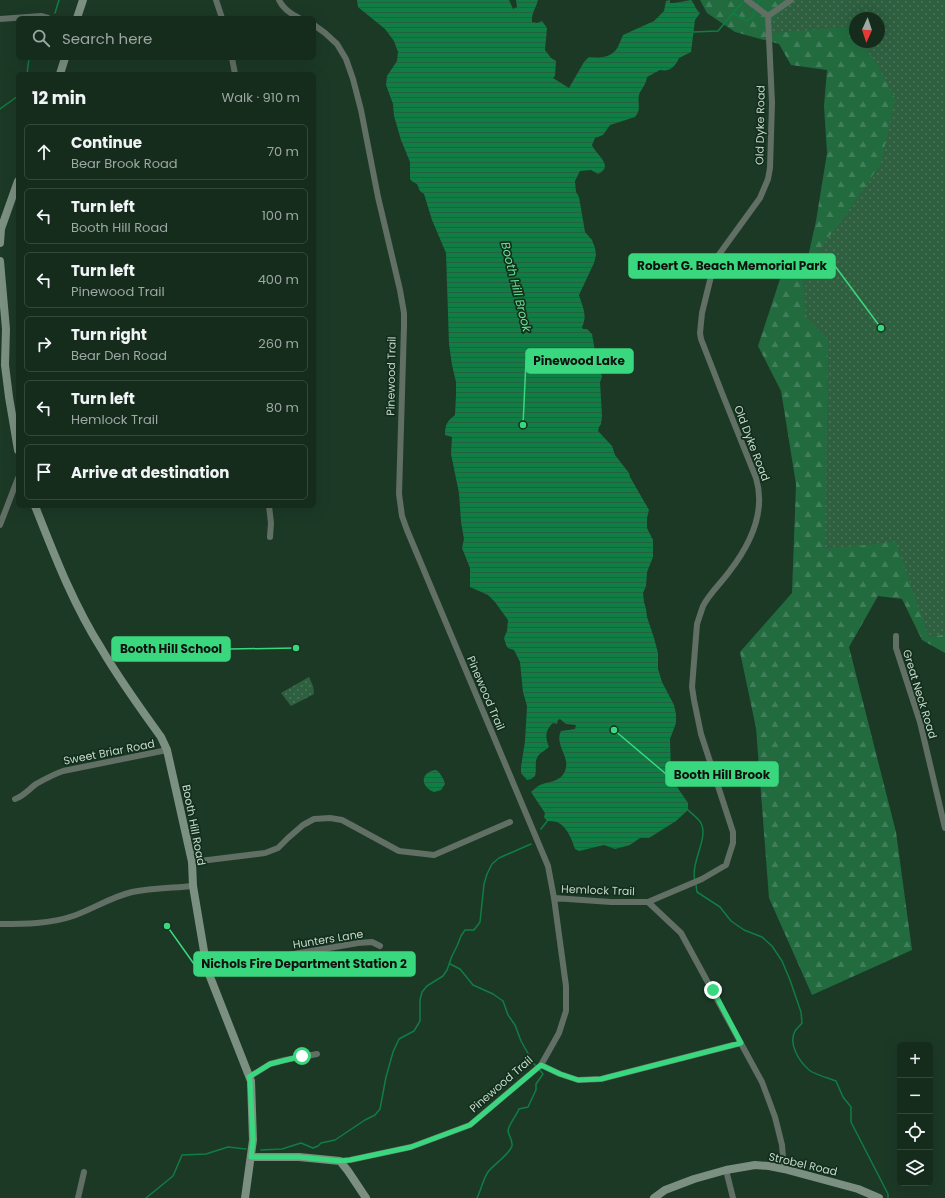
<!DOCTYPE html>
<html lang="en">
<head>
<meta charset="utf-8">
<style>
	:root { --surface:#152b1c; --page:#223729; --text:#f1f3f6; --muted:#9da7a3; --line:#34473b }
	body { margin:0; font-family:Poppins,sans-serif; background:var(--page); color:var(--text) }
	.controls { position:absolute; right:12px; bottom:12px; display:grid; overflow:hidden; border-radius:6px; box-shadow:0 4px 16px #0002 }
	.controls button { width:36px; height:36px; display:grid; place-items:center; padding:0; border:0; border-bottom:1px solid var(--line); background:var(--surface); color:var(--text); font:20px sans-serif }
	.compass { position:absolute; left:849px; top:12px; width:36px; height:36px; border-radius:50%; background:var(--surface); box-shadow:0 4px 16px #0002; rotate:183deg }
	.stop { position:absolute; width:12px; height:12px; margin:-9px; border:3px solid #39d87f; border-radius:50%; background:#fff }
	.stop.end { background:#39d87f; border-color:#fff; box-shadow:0 1px 4px #0008 }
	.list { margin:0; padding:0; list-style:none }
	h2 { display:flex; justify-content:space-between; align-items:center; height:52px; margin:0; padding:0 16px; font-size:17px }
	h2 small { font-size:13px; font-weight:400; color:var(--muted) }
	.list li { display:grid; grid-template-columns:26px 1fr auto; gap:12px; align-items:center; box-sizing:border-box; height:56px; margin:0 8px 8px; padding:0 8px; border:1px solid var(--line); border-radius:6px }
	.list b { display:block; font-size:15px; white-space:nowrap }
	.list p { margin:0; font-size:13px; white-space:nowrap; color:var(--muted) }
	.list em { font-size:13px; font-style:normal; color:var(--muted) }
	.icon { flex:none; width:22px; height:22px; fill:none; stroke:currentColor; stroke-width:2; stroke-linecap:round; stroke-linejoin:round }
	.map { position:relative; flex:none; width:945px; height:1198px; overflow:hidden }
	.search { position:absolute; background:var(--surface); box-shadow:0 4px 16px #0002; left:16px; top:16px; width:300px; height:44px; display:flex; align-items:center; gap:10px; box-sizing:border-box; padding:0 14px; border-radius:6px; color:var(--muted); font-size:15px }
	.panel { position:absolute; background:var(--surface); box-shadow:0 4px 16px #0002; left:16px; top:72px; width:300px; height:436px; border-radius:6px }
	.map>svg:first-child { display:block }
</style>
</head>
<body>
<div class="map">
<svg width="945" height="1198" viewBox="0 0 945 1198">
	<defs>
		<pattern id="forest-firs" width="22" height="20" patternUnits="userSpaceOnUse"><rect width="22" height="20" fill="#216b3f"/><path d="M5 1l3.5 6h-7zM16 11l3.5 6h-7z" fill="#407f59"/></pattern>
		<pattern id="park-dots" width="8" height="8" patternUnits="userSpaceOnUse"><rect width="8" height="8" fill="#2e6040"/><path d="M2 2h.1M6 6h.1" fill="none" stroke="#4b765a" stroke-width="1.8" stroke-linecap="round"/></pattern>
		<pattern id="water-rules" width="6" height="5" patternUnits="userSpaceOnUse"><rect width="6" height="5" fill="#107d45"/><path d="M0 2.5h6" fill="none" stroke="#236241"/></pattern>
	</defs>
	<rect width="100%" height="100%" fill="#1c3926"/>
	<path fill="url(#forest-firs)" fill-rule="evenodd" d="M700,0h245v653l-23,-13 -20,-41 -24,-3 -29,51 47,185 16,118 -100,45 -43,-97 -13,-170 -16,-76 52,-59 4,-109 -15,-93 -23,-45 23,-70 27,-19 8,-36 11,-68 -3,-47 3,-36 -36,-5 -12,-21 -44,-12 -28,-19zM855,18h24v24h-24z"/>
	<path fill="url(#park-dots)" d="M796,0h149v634l-16,4 -33,-96 -71,7 3,-209 -22,-24 -4,-44 43,-56 36,-53 14,-64 -17,-33 -17,-24h18v-24h-24v16l-5,-7 -77,6 -2,-10 7,-9z
		M309,677l4,9 1,8 -23,12 -10,-13z"/>
	<path fill="url(#water-rules)" d="M357,0h152l4,9 4,-2 -1,-7h22c-2,8 -7,14 -6,22l5,1 5,-2 5,7 -2,22 6,8 5,3 -1,15 -2,2 16,10 15,-26 5,-5c10,1 20,1 27,-7 3,-4 5,-11 7,-15l31,-14 10,-10 2,-10 4,-1v3h4l17,-3c4,4 4,9 9,13l-5,7 -4,32 -12,6c-4,9 -9,14 -19,12l-13,7c-1,8 -6,12 -8,18 -2,9 3,14 -4,22l-25,8 -7,10 -8,3 -3,7c4,10 23,21 6,29l-7,-4 -11,1 -5,10 1,11 3,5 6,35 7,8 3,8 1,7 -2,8 -15,32c3,11 9,20 3,32l1,2h4l5,5 4,23 -1,6 5,7 2,7 -2,5 2,34 -1,8 -2,3 -1,4 14,15 3,9 14,18 1,4 19,33 -2,8v10l6,12v17l-6,15 -1,14 -3,7 1,9 2,7 1,8 7,21 4,15v16l4,13 12,23 2,9v9l-6,16 1,34 2,8 15,22v7l-12,11 -27,17h-9l-10,7 -15,4 -11,-4 -25,6 -4,-2c-3,-9 -8,-23 -18,-27 -3,-1 -7,-1 -10,-1l-3,-4 1,-4 -14,-21c2,-2 5,-4 7,-6 9,-5 22,-3 27,-15 6,-14 -11,-26 -4,-40l14,-2 1,-4 -10,-1 -6,-5 -2,1 -1,4 -4,-1c-8,7 -8,15 -4,24 -3,3 -8,5 -11,9 -4,6 -1,14 -3,20l-4,3 -4,1 -6,-7v-6l4,-26 2,-35 -4,-14 -3,-30 -6,-12 -6,-2 -2,-3 -2,-7 3,-7 1,-11 -13,-18 -7,-7 -18,-8v-19l-8,-20 2,-9 -3,-17 -2,-29 -8,-39 1,-17 -7,-2c0,-10 2,-14 10,-20l1,-20v-13l-4,-17 -3,-21 -3,-91 -14,-33 -8,-26 -4,-3 -3,-7 -4,-2 -3,-3v-17l-9,-22 -7,-24 -1,-12 -7,-19 1,-9 10,-15 1,-9 -4,-11 -9,-12 -27,-22z
		M436,770c4,2 8,9 9,14l-4,6 -7,2c-14,-5 -14,-20 2,-22z"/>
	<g fill="none" stroke-linecap="round" stroke-linejoin="round">
		<path stroke="#107d45" stroke-width="1.5" d="M757,6l2,-6
			M55,13l4,-13
			M733,13l10,-11
			M693,32l25,-1 15,-18 14,8 5,-4 4,-8
			M27,74l2,-16
			M0,109l18,-13
			M688,810c4,4 10,8 13,13 8,15 -11,40 -6,58
			M541,829l7,-9
			M696,885l1,7 23,15 11,14 13,9 18,7 10,9 10,15 8,19 11,32 1,11c-2,3 -5,5 -7,8 -7,13 4,30 14,39 7,5 19,8 27,11l7,16 8,10v15l37,72v4
			M450,964l10,5 13,16 20,9 10,7 5,14 7,10 6,16 13,23 3,3
			M261,1150l21,-1 19,-6 12,5 5,-2 3,-3 14,-3 30,-20 10,-5 5,-6 6,-32 7,-25 6,-13 15,-8 6,-10v-21l2,-8 5,-6 16,-10 4,-6 5,-14 5,-10 4,-10 4,-6h9l6,-8 4,-38 3,-10 5,-10 7,-6 32,-14
			M146,1198l27,-22 9,-21 24,-1 22,-7 18,2
			M477,1198c4,-8 6,-19 11,-26 6,-8 21,-17 24,-26 1,-5 -3,-10 -4,-15 0,-6 9,-16 11,-22l9,-2 8,-17v-6l7,-10 -4,-5"/>
		<path stroke="#616f65" stroke-width="6" d="M216,0l6,18
			M279,0c4,9 12,14 20,18
			M768,16l23,-16
			M0,19l41,-3 7,2
			M314,25l11,8 12,11 9,15 7,20 8,31 17,87 22,93 4,23v13l-5,168 3,22 5,14 141,336 6,32 12,88v25l-7,22 -18,32 -71,60 -59,22 -61,13 -10,1
			M232,58l3,16
			M269,506l2,17 -1,14
			M0,525l18,-47
			M896,636v12l24,74 25,106
			M15,799c9,-3 14,-10 21,-15 9,-5 18,-10 27,-13l104,-21
			M192,862l73,-9 13,-5 10,-10 15,-13 11,-6 16,-1 12,2 57,31 35,4 76,-33
			M554,898l57,4h37l33,31 81,149 13,35 7,28 2,24
			M648,902l54,-23 24,-14 7,-22v-11l-32,-98 -7,-34 -2,-13 5,-63c2,-6 4,-12 6,-18 6,-12 18,-23 26,-34 21,-27 37,-61 27,-94l-34,-85 -21,-54 -1,-6 2,-20 13,-53 45,-62 8,-19 2,-11 2,-65 -4,-87 -21,-16
			M0,924c24,0 50,0 73,-8 20,-7 38,-19 59,-24 20,-4 41,-4 61,-6
			M207,969l151,-26 14,-1 8,4
			M541,1065l19,9 18,6 23,-1 140,-36
			M249,1077l21,-13 15,-4 32,-6
			M726,1170l7,28
			M78,1198l6,-26"/>
		<path stroke="#7b9081" stroke-width="8" d="M77,18l6,-18
			M60,74l5,-16
			M0,243l1,-14 17,-48
			M0,261l6,68 -1,36 4,32 9,53
			M35,506c19,48 38,98 66,142 18,31 39,60 60,89l6,13 25,112 1,24 14,83 44,112 2,59 -8,58
			M251,1157h48l41,4 8,10 18,27
			M654,1198l11,-8 29,-11 32,-9 29,-5 14,1 15,3 74,20 21,9"/>
	</g>
	<g fill="none" stroke-linecap="round" stroke-linejoin="round">
		<path stroke="#39d87f" stroke-width="5" d="M302,1056l-32,8 -21,13 1,4 3,59 -2,17h48l41,4 10,-1 61,-13 59,-22 71,-60 19,9 18,6 23,-1 140,-36 -28,-53"/>
	</g>
	<g text-anchor="middle" stroke-width="3.5" stroke-linejoin="round" paint-order="stroke">
		<g font-size="11" fill="#c6d7cb" stroke="#122f1c">
			<text transform="translate(760 125) rotate(-89)" y="4">Old Dyke Road</text>
			<text transform="translate(391 376) rotate(-89)" y="4">Pinewood Trail</text>
			<text transform="translate(752 443) rotate(69)" y="4">Old Dyke Road</text>
			<text transform="translate(486 693) rotate(67)" y="4">Pinewood Trail</text>
			<text transform="translate(920 694) rotate(73)" y="4">Great Neck Road</text>
			<text transform="translate(109 752) rotate(-11)" y="4">Sweet Briar Road</text>
			<text transform="translate(194 825) rotate(79)" y="4">Booth Hill Road</text>
			<text transform="translate(598 890) rotate(2)" y="4">Hemlock Trail</text>
			<text transform="translate(328 939) rotate(-9)" y="4">Hunters Lane</text>
			<text transform="translate(501 1084) rotate(-41)" y="4">Pinewood Trail</text>
			<text transform="translate(803 1164) rotate(13)" y="4">Strobel Road</text>
		</g>
		<g font-size="12" font-style="italic" fill="#68e496" stroke="#122f1c">
			<text transform="translate(516 287) rotate(76)" y="4">Booth Hill Brook</text>
		</g>
	</g>
	<path fill="none" stroke="#39d87f" stroke-width="1.5" d="M881 328L835 266M523 425L526 361M296 648L230 649M614 730L666 774M167 926L194 964"/>
	<g fill="#39d87f" stroke="#122f1c" stroke-width="1.5">
		<circle cx="881" cy="328" r="4"/>
		<circle cx="523" cy="425" r="4"/>
		<circle cx="296" cy="648" r="4"/>
		<circle cx="614" cy="730" r="4"/>
		<circle cx="167" cy="926" r="4"/>
	</g>
	<g fill="#39d87f" stroke="#39d87f" stroke-width="1.5">
		<rect x="629" y="254" width="206" height="24" rx="4"/>
		<rect x="526" y="349" width="107" height="24" rx="4"/>
		<rect x="112" y="637" width="118" height="24" rx="4"/>
		<rect x="666" y="762" width="112" height="24" rx="4"/>
		<rect x="194" y="952" width="221" height="24" rx="4"/>
	</g>
	<g font-size="12" text-anchor="middle" font-weight="bold" fill="#111">
		<text x="732" y="270">Robert G. Beach Memorial Park</text>
		<text x="579" y="365">Pinewood Lake</text>
		<text x="171" y="653">Booth Hill School</text>
		<text x="722" y="779">Booth Hill Brook</text>
		<text x="304" y="968">Nichols Fire Department Station 2</text>
	</g>
</svg>
<div class="controls">
<button>+</button>
<button>−</button>
<button><svg class="icon" aria-label="locate" viewBox="0 0 24 24"><circle cx="12" cy="12" r="6"/><path d="M12 2v4M12 18v4M2 12h4M18 12h4"/></svg></button>
<button><svg class="icon" aria-label="layers" viewBox="0 0 24 24"><path d="M12 4l9 5-9 5-9-5zM3 14l9 5 9-5"/></svg></button>
</div>
<svg class="compass" viewBox="-18 -18 36 36"><path d="M0-13l5 13h-10z" fill="#e53935"/><path d="M0 13l5-13h-10z" fill="#9da7a3"/></svg>
<div class="stop" style="left:302px;top:1056px"></div>
<div class="stop end" style="left:713px;top:990px"></div>
<div class="search"><svg class="icon" aria-label="search" viewBox="0 0 24 24"><circle cx="10" cy="10" r="6"/><path d="M15 15l6 6"/></svg>Search here</div>
<section class="panel">
<h2>12 min<small>Walk · 910 m</small></h2>
<ul class="list">
<li><svg class="icon" aria-label="ahead" viewBox="0 0 24 24"><path d="M12 20V5M6 11l6-6 6 6"/></svg><div><b>Continue</b><p>Bear Brook Road</p></div><em>70 m</em></li>
<li><svg class="icon" aria-label="left" viewBox="0 0 24 24"><path d="M17 20v-9H6M10 6l-5 5 5 5"/></svg><div><b>Turn left</b><p>Booth Hill Road</p></div><em>100 m</em></li>
<li><svg class="icon" aria-label="left" viewBox="0 0 24 24"><path d="M17 20v-9H6M10 6l-5 5 5 5"/></svg><div><b>Turn left</b><p>Pinewood Trail</p></div><em>400 m</em></li>
<li><svg class="icon" aria-label="right" viewBox="0 0 24 24"><path d="M7 20v-9h11M14 6l5 5-5 5"/></svg><div><b>Turn right</b><p>Bear Den Road</p></div><em>260 m</em></li>
<li><svg class="icon" aria-label="left" viewBox="0 0 24 24"><path d="M17 20v-9H6M10 6l-5 5 5 5"/></svg><div><b>Turn left</b><p>Hemlock Trail</p></div><em>80 m</em></li>
<li><svg class="icon" aria-label="arrive" viewBox="0 0 24 24"><path d="M6 21V4h12l-3 4 3 4H6"/></svg><div><b>Arrive at destination</b></div></li>
</ul>
</section>
</div>
</body>
</html>
